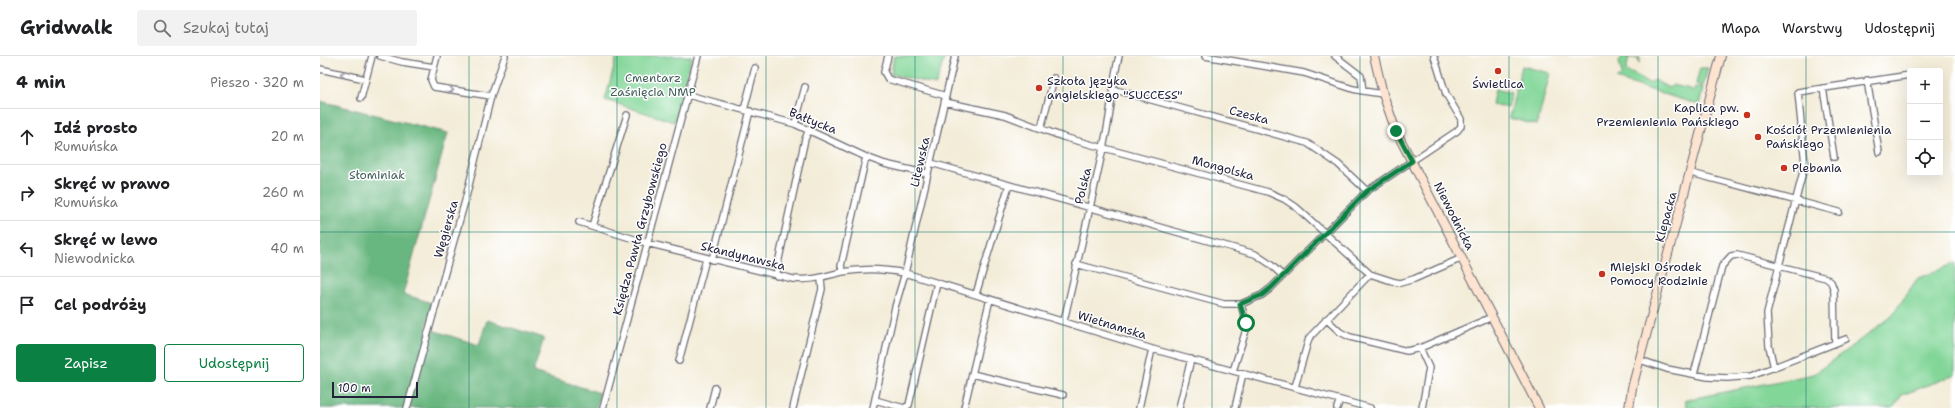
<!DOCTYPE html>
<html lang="pl">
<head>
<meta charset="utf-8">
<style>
	:root { --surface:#fff; --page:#f2f2f2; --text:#202124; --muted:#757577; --line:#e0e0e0; --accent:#0b8043 }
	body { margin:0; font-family:"Shantell Sans",sans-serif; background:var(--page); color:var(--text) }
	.controls { position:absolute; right:12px; top:12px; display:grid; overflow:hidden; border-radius:4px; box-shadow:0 4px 16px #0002 }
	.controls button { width:36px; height:36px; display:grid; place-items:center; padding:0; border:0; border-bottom:1px solid var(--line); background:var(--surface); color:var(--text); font:20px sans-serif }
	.scale { position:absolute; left:12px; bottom:10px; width:86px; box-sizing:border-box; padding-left:4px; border:2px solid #22223b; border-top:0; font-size:11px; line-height:14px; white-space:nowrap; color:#22223b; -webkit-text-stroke:3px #fff; paint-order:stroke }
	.stop { position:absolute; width:12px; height:12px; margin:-9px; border:3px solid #0b8043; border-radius:50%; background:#fff }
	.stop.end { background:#0b8043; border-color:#fff; box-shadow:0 1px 4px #0008 }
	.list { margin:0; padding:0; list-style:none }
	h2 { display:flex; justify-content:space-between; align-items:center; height:52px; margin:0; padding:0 16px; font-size:17px }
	h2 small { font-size:13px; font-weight:400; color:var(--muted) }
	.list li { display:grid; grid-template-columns:26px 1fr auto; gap:12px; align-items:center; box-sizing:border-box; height:56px; padding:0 16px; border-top:1px solid var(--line) }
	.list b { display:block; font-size:15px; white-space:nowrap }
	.list p { margin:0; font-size:13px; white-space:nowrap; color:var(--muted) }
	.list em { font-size:13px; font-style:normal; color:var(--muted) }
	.actions { display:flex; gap:8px; padding:12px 16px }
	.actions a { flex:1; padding:9px 0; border:1px solid var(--accent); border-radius:4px; text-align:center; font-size:14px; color:var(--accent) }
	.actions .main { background:var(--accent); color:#fff }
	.icon { flex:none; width:22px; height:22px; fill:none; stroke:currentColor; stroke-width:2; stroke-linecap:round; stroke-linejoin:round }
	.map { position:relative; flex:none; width:1635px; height:352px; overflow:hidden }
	header { display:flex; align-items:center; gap:24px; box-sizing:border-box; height:56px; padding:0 20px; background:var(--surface); border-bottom:1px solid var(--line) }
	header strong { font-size:19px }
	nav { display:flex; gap:22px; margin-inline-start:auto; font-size:14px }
	.search { width:280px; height:36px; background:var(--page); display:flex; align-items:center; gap:10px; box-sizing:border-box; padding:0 14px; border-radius:4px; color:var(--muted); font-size:15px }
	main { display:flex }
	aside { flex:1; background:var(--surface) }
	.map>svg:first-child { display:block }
</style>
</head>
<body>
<header>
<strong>Gridwalk</strong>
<div class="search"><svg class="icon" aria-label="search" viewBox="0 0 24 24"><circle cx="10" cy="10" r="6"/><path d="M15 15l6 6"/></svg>Szukaj tutaj</div>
<nav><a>Mapa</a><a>Warstwy</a><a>Udostępnij</a></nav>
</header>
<main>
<aside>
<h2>4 min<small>Pieszo · 320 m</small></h2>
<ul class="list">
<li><svg class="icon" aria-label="ahead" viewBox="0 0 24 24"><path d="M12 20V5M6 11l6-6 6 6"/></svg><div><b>Idź prosto</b><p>Rumuńska</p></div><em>20 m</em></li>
<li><svg class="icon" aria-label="right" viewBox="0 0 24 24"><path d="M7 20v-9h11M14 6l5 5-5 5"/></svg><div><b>Skręć w prawo</b><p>Rumuńska</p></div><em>260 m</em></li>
<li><svg class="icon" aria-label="left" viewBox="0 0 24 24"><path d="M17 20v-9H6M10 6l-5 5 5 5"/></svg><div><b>Skręć w lewo</b><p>Niewodnicka</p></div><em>40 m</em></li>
<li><svg class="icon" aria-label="arrive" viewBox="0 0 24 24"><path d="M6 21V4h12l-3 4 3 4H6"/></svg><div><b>Cel podróży</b></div></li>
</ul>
<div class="actions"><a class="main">Zapisz</a><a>Udostępnij</a></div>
</aside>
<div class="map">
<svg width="1635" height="352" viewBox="0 0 1635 352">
	<rect width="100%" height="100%" fill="#fff"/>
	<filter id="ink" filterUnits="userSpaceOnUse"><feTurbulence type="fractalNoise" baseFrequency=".025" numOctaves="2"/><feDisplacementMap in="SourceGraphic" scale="8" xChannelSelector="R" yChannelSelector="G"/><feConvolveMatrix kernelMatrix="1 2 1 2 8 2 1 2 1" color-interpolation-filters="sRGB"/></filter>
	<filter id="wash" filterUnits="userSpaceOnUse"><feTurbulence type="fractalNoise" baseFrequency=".012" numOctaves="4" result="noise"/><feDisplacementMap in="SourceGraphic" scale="16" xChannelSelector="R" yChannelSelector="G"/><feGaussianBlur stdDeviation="0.9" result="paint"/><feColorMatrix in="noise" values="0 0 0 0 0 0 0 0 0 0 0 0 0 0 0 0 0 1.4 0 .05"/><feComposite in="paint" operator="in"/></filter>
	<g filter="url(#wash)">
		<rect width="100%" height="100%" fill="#f3ecd8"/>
		<path fill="#82d698" stroke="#527c6a" d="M297,0h75l-18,66 -69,-22z
			M574,0h51l-9,29 -45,-11z
			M1303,0l17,2 -1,5 -1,-4 -9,-2 -3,14c7,3 12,4 17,10l7,2 4,-3 15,8 4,-3 17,4 3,4 2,-6 8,2 -4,16 -83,-26 6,-4 -3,-14z
			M1202,10l28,7 -13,52 -28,-7z
			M1380,12h8l-5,19 -7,-3z
			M1175,33l16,4 -3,15 -16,-4z
			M1635,207v112l-53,20 -9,13h-206l-2,-8 129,-26 77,-57 26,-38z"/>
		<path fill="#69b780" stroke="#466c5e" d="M0,45l128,32 -45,161 29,9 -6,25 53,17 8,-25 57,18 -11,34 67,21 -4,15h-276z"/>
	</g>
	<g filter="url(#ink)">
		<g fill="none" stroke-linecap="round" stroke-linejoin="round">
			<g stroke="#6b6972" stroke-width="8">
				<path id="street" d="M60,0l22,6 32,5
					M117,0l-6,24 3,7 57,9
					M568,0l-4,16 4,7 58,17
					M885,0l99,17 49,16 10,2
					M1015,0l26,20 2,15 20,3
					M0,13l45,10
					M1547,24l12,72
					M1503,32l11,69
					M792,33l195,54 31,21 29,27
					M368,39l107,29 71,33 19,7 43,10
					M41,42l11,-42
					M625,46l60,13 58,22 205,55 16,7 12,8 74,67 25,8 5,1 14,-4 48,-21
					M424,54l11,-42
					M475,68l10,-37
					M721,72l13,-50
					M611,107l324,91 15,10 13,12
					M1371,117l148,39
					M259,166l68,21 146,36c20,2 31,-3 49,-7 21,-4 43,-3 63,1l247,76 218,59
					M272,170l35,-111
					M392,204l38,-149
					M756,208l148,40h17l21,-9 9,-7 96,-97 90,-60 4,-5v-7l-15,-25 -12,-38
					M523,216l-2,-6 25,-109
					M457,220v-8l28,-129 4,-9
					M656,238l33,-109
					M1006,263l14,13 10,5 57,14 13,-3 72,-31
					M744,265c14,-62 29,-124 42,-187 6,-26 6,-52 13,-78
					M1100,292l9,20 -7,40
					M1320,304l27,9 41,8 19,1 24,-2 95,-37
					M359,305l27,-102
					M1454,312l-5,-22 -2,-33 38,-149 -7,-72 112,-17
					M913,315l13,-41v-7l-5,-19
					M652,318l91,21
					M1374,318l28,-108 9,-10 6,-1 89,23 5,4 3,8 1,53
					M975,331l14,-49 61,-64
					M555,344l29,8 5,-3 28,-122
					M87,352l58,-207 26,-105 14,-40
					M283,352l95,-352
					M390,352l5,-20
					M473,352l29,-119 -1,-10
					M553,352l22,-101 10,-34 50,-217
					M644,352l26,-109
					M819,352l13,-59
					M859,352l12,-49
					M915,352l8,-35
					M1017,352l3,-8"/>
			</g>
			<g stroke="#6b6972" stroke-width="10">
				<path id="secondary" d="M1054,0l9,38 13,37 143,277
					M1309,352l3,-20 89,-332"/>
			</g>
			<use href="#street" stroke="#fff" stroke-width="5.5"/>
			<use href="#secondary" stroke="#fde4d1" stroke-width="8"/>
		</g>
		<defs><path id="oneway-chevron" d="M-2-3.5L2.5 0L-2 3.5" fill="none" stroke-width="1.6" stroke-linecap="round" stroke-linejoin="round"/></defs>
		<g stroke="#9c9ca7">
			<use href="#oneway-chevron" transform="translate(23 18) rotate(-167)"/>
			<use href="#oneway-chevron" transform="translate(131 34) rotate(8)"/>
		</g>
	</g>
	<g fill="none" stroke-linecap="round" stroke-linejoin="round" filter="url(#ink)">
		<path stroke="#0b8043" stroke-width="5" d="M926,267l-6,-19 22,-9 9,-7 96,-97 45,-30 -16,-30"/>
	</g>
	<path fill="none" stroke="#0f766e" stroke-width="1" stroke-opacity="0.55" d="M149,0v352M297,0v352M446,0v352M595,0v352M743,0v352M892,0v352M1040,0v352M1189,0v352M1338,0v352M1486,0v352M0,176h1635"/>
	<g fill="#c8321e" stroke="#fff" stroke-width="1.5">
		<circle cx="1178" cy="15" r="4"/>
		<circle cx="719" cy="32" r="4"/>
		<circle cx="1427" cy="59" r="4"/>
		<circle cx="1438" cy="81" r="4"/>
		<circle cx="1464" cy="112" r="4"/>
		<circle cx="1282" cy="218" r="4"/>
	</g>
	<g text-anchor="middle" stroke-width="3" stroke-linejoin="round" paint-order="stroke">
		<g font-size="12" fill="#44615c" stroke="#fff">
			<text x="333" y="26">Cmentarz<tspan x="333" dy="14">Zaśnięcia NMP</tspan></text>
			<text x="57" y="123">Słominiak</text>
		</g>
		<g font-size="12" fill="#22223b" stroke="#fff" text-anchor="start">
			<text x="727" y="29">Szkoła języka<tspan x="727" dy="14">angielskiego "SUCCESS"</tspan></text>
			<text x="1178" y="32" text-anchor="middle">Świetlica</text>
			<text x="1419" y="56" text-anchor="end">Kaplica pw.<tspan x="1419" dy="14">Przemienienia Pańskiego</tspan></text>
			<text x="1446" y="78">Kościół Przemienienia<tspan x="1446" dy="14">Pańskiego</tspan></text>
			<text x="1472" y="116">Plebania</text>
			<text x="1290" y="215">Miejski Ośrodek<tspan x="1290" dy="14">Pomocy Rodzinie</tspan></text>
		</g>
		<g font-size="12" fill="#22223b" stroke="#fff">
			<text transform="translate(929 59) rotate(15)" y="4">Czeska</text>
			<text transform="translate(493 65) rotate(22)" y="4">Bałtycka</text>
			<text transform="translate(600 106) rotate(-77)" y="4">Litewska</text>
			<text transform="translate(903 112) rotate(15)" y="4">Mongolska</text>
			<text transform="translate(763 130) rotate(-76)" y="4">Polska</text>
			<text transform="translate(1134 160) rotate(63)" y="4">Niewodnicka</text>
			<text transform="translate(1346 161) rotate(-75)" y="4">Klepacka</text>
			<text transform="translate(126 173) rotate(-74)" y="4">Węgierska</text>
			<text transform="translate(320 173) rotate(-75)" y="4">Księdza Pawła Grzybowskiego</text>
			<text transform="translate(423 200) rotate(14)" y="4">Skandynawska</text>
			<text transform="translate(792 269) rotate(17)" y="4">Wietnamska</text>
		</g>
	</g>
</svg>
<div class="controls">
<button>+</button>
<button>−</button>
<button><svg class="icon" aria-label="locate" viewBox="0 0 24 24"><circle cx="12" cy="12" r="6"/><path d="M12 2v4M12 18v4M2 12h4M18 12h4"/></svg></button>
</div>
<div class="scale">100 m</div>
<div class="stop" style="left:926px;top:267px"></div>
<div class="stop end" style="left:1076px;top:75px"></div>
</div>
</main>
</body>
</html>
